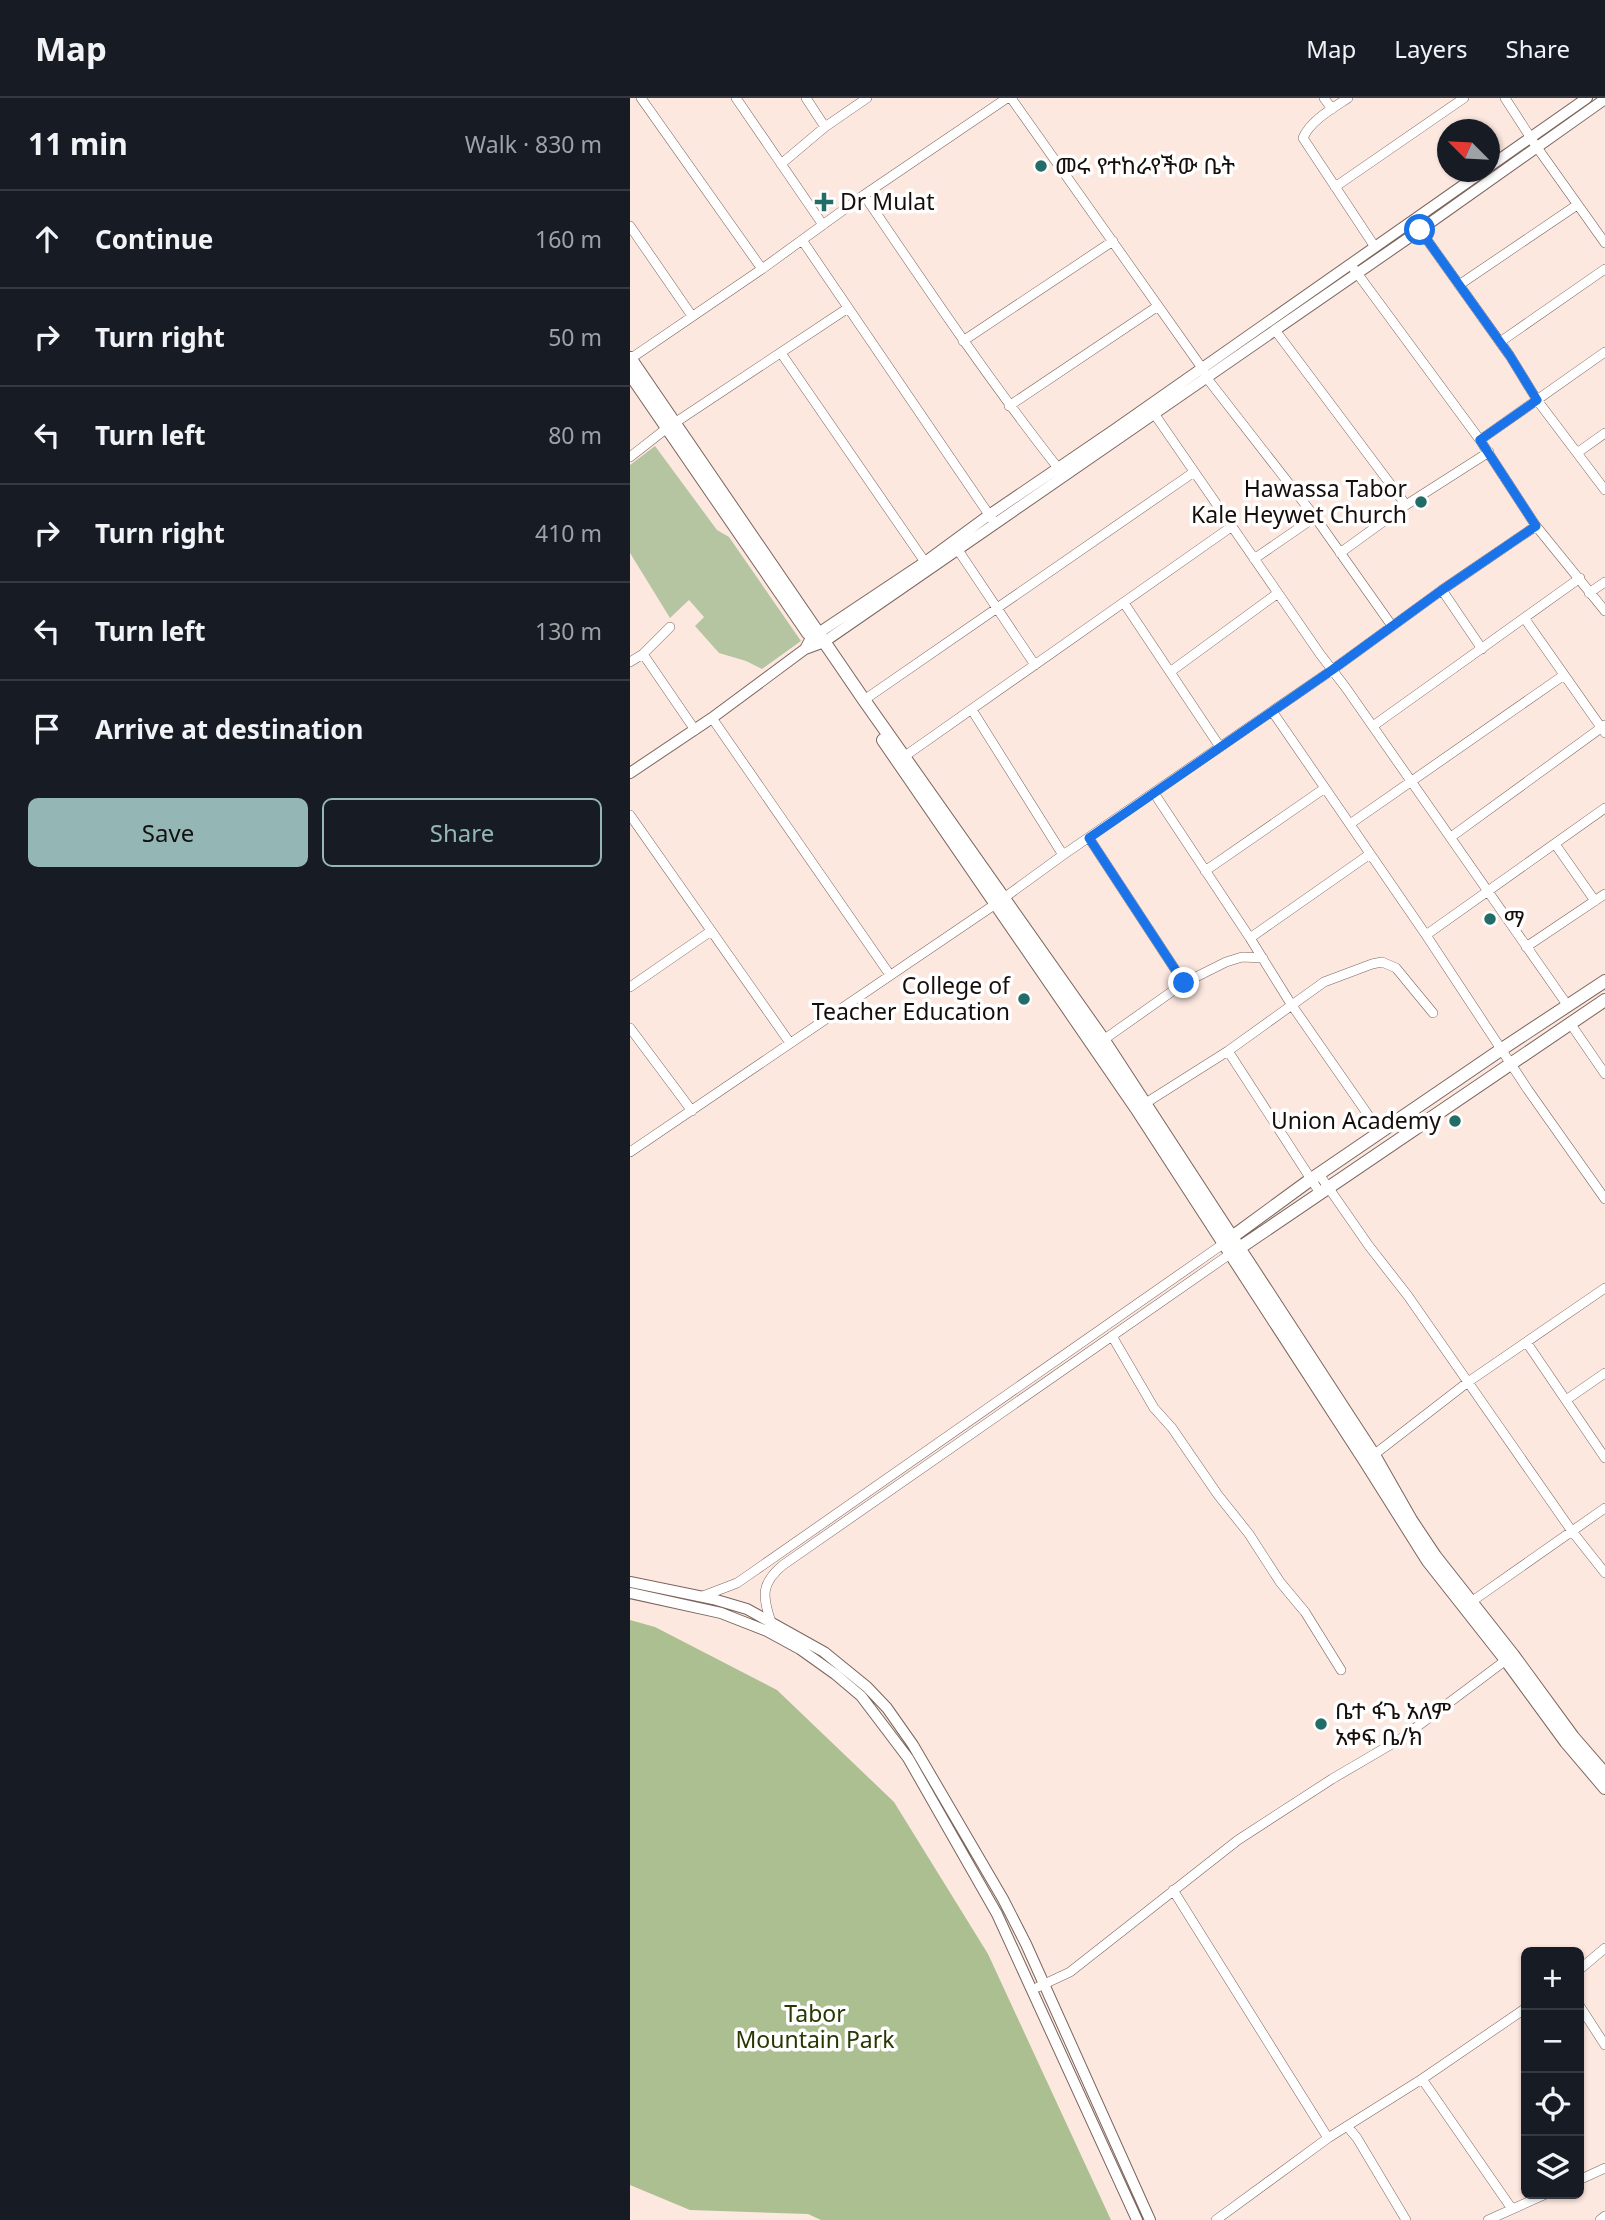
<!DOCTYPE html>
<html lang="en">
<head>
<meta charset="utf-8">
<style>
	:root { --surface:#171b24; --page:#20242c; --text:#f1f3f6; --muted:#9ea1a6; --line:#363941; --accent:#94b7b6 }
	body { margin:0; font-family:"Noto Sans","Noto Sans Ethiopic",sans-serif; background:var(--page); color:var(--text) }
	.controls { position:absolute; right:21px; bottom:21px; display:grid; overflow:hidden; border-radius:10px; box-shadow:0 2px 5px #0004 }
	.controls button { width:63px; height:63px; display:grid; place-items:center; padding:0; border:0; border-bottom:2px solid var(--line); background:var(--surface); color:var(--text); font:35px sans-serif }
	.compass { position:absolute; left:807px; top:21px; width:63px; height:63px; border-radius:50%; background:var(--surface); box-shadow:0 2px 5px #0004; rotate:294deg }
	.stop { position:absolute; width:21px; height:21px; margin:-16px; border:5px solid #1a73e8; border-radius:50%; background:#fff }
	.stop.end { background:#1a73e8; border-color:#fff; box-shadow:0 2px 7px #0008 }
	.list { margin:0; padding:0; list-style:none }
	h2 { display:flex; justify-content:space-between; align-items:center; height:91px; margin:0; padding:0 28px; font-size:30px }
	h2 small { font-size:23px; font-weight:400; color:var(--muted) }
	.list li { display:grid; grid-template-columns:46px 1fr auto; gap:21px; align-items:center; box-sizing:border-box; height:98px; padding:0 28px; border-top:2px solid var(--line) }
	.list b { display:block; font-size:26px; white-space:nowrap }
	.list em { font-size:23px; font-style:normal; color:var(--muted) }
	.actions { display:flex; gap:14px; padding:21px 28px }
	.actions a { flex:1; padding:16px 0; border:2px solid var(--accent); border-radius:10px; text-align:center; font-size:24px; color:var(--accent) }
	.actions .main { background:var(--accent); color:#111 }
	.icon { flex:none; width:38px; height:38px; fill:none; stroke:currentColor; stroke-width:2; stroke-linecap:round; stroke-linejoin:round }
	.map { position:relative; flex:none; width:975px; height:2122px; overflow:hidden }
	header { display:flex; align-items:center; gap:42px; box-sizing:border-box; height:98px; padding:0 35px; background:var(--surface); border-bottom:2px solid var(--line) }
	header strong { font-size:33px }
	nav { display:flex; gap:38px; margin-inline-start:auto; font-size:24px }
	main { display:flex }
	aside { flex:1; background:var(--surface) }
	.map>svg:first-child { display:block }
</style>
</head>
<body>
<header>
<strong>Map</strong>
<nav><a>Map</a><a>Layers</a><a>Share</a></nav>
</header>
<main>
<aside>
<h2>11 min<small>Walk · 830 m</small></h2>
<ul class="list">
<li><svg class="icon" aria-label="ahead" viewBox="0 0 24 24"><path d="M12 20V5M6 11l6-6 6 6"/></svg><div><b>Continue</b></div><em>160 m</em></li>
<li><svg class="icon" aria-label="right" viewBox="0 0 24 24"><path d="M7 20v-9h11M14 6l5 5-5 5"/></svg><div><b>Turn right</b></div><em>50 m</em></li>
<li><svg class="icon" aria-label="left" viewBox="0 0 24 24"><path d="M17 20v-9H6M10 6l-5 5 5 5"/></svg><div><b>Turn left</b></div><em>80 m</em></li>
<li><svg class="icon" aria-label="right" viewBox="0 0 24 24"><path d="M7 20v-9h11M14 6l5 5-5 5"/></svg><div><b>Turn right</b></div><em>410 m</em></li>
<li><svg class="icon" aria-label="left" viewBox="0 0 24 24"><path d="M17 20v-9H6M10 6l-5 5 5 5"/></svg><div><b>Turn left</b></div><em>130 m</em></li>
<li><svg class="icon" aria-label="arrive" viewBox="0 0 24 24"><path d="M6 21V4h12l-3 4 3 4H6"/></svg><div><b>Arrive at destination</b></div></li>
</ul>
<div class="actions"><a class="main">Save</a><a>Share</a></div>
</aside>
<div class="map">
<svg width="975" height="2122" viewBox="0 0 975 2122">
	<rect width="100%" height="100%" fill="#fde8e0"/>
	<path fill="#b6c5a1" d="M25,348l62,84 12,7 72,104 -39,28 -16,-8 -27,-8 -24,-27 9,-9 -15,-17 -19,18 -40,-65v-88z"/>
	<path fill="#acbf91" d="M0,1522l25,7 122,63 117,112 94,152 123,266h-290l-13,-6 -118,-4 -60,-25z"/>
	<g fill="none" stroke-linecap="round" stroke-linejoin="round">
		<g stroke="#7b655d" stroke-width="10">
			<path id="minor" d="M11,0l121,171
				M106,0l87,127
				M176,0l19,29
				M381,0l191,270 4,9 109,140 77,109
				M694,0l8,11
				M718,0c-15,10 -38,23 -45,40l72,109
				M875,0l31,48 69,97
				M151,66l44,-37 42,-29
				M705,89l129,-89
				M234,97c63,93 125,185 194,273
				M0,128l62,90
				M790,132l90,126 27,44 68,90
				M172,142l190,279
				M724,171l126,171 56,86 69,85
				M829,187l118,-80
				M645,232l131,175
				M333,243l150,-100
				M870,244l105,-73
				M151,255l144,209
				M0,261l132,-90 102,-74 143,-97
				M379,308l149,-100
				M523,314l167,242 26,34 222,318
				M850,342l125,-88
				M947,355l28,-20
				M0,359l37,-29 181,-120
				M328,452l77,115
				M710,455l66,-48 83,-53
				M624,461l61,-42
				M812,492l40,59
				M959,495l16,-11
				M494,505l96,144
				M895,521l80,114
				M13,556l52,76
				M0,564l13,-8 27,-27
				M540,574l108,-79
				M234,602l330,-228
				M342,612l91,145
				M642,613l154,224 102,155 77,109
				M82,620l178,257
				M743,628l207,-148
				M275,658l326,-229
				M524,695l96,145 41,66 89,128
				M0,717l160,228
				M720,726l214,-149
				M821,739l154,-112
				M459,740l95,145
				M925,746l40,57
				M575,773l120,-83
				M796,837l179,-127
				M620,840l120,-84
				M896,849l79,-53
				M0,889l81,-56
				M940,925l35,51
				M0,930l62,83
				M469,945l85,-60 42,-21 16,-5 21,1
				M598,953l92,142
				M511,1008l87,-55 96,-69 48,-18 10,-2 14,6 37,45
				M0,1054l367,-249 66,-48 269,-185 110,-80 94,-64
				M689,1076l50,72 39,50 163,234 34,43
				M482,1238l42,72 18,20 46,67 31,39 31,48 25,30 36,58
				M897,1245l78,115
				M936,1302l39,-27
				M741,1359l97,-75 137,-94
				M73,1498l34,-13 16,-11 470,-328
				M841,1504l134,-94
				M141,1524c-9,-26 -10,-39 12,-57l447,-311
				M543,1792l155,248
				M949,1872l26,-22
				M408,1889l32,-15 168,-132 94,-61 70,-41 104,-78
				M949,1907l26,40
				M792,1981l90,130
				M717,2028l10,12 49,82
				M949,2082l26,-12
				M586,2122l112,-82 94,-59 104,-71
				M858,2122l58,-26
				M970,2122l5,-4"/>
		</g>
		<g stroke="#7b655d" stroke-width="12">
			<path id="tertiary" d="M860,68l97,-68
				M175,551l6,-11 114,-76 64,-47 125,-85 368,-258
				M0,675l82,-55 93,-69 19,-7 596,-412 185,-131
				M0,1484l83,17 34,10 77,43 43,35 20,21 26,37 90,154 23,45 124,276
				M0,1495l91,20 46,18 33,18 35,25 26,22 47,62 89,156 140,306"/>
		</g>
		<g stroke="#7b655d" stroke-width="14">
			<path id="secondary" d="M0,260l234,342 239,339 271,416 37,65 24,36 78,99 60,82 32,37
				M0,276l178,259
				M253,642l253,368 229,353 63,100 78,99 60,82 39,46
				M598,1142l82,-60 192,-131 103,-68
				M605,1153l370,-251"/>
		</g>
		<use href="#minor" stroke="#fff" stroke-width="9"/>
		<use href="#tertiary" stroke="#fff" stroke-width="10"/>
		<use href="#secondary" stroke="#fff" stroke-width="12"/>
	</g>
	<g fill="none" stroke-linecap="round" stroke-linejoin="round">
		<path stroke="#1a73e8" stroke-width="9" d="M554,885l-95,-145 243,-168 110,-80 94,-64 -56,-86 57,-40 -27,-44 -90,-126"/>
	</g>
	<g fill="#236d68" stroke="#fff" stroke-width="2.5">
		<circle cx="411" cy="68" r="7"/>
		<path d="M190.5 93.5h7v7h7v7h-7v7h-7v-7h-7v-7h7z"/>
		<circle cx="791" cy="404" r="7"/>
		<circle cx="860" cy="821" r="7"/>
		<circle cx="394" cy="901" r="7"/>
		<circle cx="825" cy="1023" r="7"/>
		<circle cx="691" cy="1626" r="7"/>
	</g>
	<g text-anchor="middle" stroke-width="7" stroke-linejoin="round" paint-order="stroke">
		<g font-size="23" fill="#160e0b" stroke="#fff" text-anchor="start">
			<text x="425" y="76">መሩ የተከራየችው ቤት</text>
			<text x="210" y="112">Dr Mulat</text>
			<text x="777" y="399" text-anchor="end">Hawassa Tabor<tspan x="777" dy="26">Kale Heywet Church</tspan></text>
			<text x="874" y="829">ማ</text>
			<text x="380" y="896" text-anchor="end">College of<tspan x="380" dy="26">Teacher Education</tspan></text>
			<text x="811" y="1031" text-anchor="end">Union Academy</text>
			<text x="705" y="1621">ቤተ ፋጌ አለም<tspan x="705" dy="26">አቀፍ ቤ/ክ</tspan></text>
		</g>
		<g font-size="23" fill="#283803" stroke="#fff">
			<text x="185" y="1924">Tabor<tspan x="185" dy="26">Mountain Park</tspan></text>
		</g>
	</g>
</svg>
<div class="controls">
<button>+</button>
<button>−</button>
<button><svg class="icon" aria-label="locate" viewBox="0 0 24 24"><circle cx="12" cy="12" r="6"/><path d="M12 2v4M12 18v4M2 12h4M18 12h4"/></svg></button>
<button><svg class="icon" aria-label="layers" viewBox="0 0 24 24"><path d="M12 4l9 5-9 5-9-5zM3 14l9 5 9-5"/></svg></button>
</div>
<svg class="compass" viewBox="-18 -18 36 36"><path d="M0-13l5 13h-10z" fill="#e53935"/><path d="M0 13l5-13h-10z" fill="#9ea1a6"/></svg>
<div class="stop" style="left:790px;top:132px"></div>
<div class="stop end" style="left:554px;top:885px"></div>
</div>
</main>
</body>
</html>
